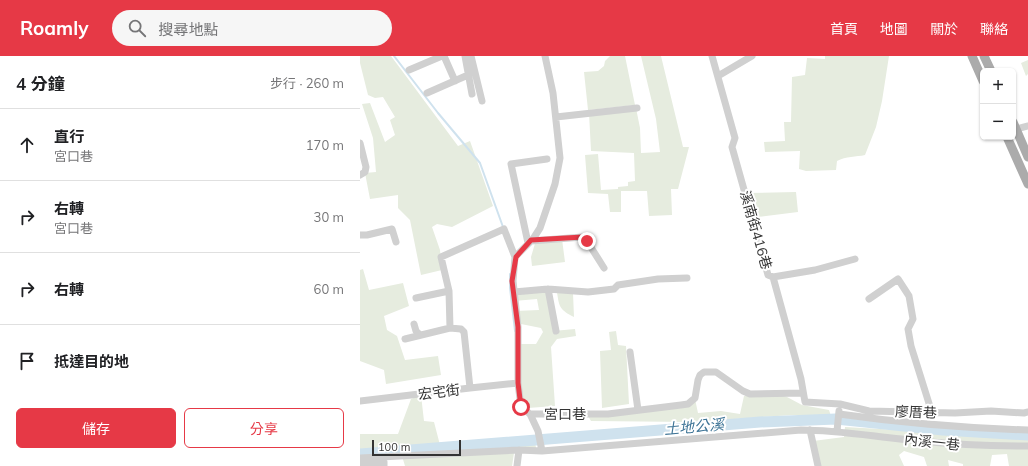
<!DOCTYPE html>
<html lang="zh-TW">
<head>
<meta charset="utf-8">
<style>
	:root { --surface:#fff; --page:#f6f6f6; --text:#202124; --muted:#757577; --line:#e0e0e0; --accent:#e63946 }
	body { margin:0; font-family:Mulish,"Noto Sans TC",sans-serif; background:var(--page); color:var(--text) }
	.controls { position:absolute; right:12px; top:12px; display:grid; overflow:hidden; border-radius:6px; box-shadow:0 1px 3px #0004 }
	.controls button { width:36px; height:36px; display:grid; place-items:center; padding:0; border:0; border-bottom:1px solid var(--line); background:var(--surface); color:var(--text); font:20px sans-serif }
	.scale { position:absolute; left:12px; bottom:10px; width:89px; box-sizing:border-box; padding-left:4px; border:2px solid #333; border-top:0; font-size:11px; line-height:14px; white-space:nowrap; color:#333; -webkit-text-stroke:3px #fff; paint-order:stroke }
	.stop { position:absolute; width:12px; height:12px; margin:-9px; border:3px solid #e63946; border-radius:50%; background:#fff }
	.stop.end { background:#e63946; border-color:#fff; box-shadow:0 1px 4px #0008 }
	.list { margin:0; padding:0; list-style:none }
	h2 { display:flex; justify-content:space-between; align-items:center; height:52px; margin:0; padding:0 16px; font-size:17px }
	h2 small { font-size:13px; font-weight:400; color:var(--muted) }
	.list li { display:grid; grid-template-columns:26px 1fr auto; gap:12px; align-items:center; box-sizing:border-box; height:72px; padding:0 16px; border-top:1px solid var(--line) }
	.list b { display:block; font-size:15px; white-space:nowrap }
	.list p { margin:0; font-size:13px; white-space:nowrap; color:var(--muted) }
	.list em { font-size:13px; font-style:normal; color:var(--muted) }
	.actions { display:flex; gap:8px; padding:12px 16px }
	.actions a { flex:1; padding:9px 0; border:1px solid var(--accent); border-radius:6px; text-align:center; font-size:14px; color:var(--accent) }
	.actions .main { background:var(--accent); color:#fff }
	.icon { flex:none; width:22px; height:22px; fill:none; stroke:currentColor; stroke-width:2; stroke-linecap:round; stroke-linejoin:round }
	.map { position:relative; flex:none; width:668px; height:410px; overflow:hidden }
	header { display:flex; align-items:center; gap:24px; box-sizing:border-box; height:56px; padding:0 20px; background:var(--accent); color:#fff }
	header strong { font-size:19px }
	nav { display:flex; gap:22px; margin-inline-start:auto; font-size:14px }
	.search { width:280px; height:36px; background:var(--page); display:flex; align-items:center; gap:10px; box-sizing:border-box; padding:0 14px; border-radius:22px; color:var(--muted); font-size:15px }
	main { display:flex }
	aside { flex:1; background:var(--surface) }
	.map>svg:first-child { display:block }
</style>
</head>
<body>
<header>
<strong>Roamly</strong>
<div class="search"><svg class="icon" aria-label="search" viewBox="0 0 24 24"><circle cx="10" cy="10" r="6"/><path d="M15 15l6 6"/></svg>搜尋地點</div>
<nav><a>首頁</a><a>地圖</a><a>關於</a><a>聯絡</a></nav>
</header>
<main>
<aside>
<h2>4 分鐘<small>步行 · 260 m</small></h2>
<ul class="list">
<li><svg class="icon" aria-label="ahead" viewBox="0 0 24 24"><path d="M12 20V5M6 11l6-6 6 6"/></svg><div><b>直行</b><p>宮口巷</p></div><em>170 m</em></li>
<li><svg class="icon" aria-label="right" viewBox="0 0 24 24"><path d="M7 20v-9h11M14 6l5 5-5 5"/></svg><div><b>右轉</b><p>宮口巷</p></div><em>30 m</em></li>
<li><svg class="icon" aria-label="right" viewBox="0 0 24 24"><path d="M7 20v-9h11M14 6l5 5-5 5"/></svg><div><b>右轉</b></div><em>60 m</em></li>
<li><svg class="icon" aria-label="arrive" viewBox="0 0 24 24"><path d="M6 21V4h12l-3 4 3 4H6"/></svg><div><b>抵達目的地</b></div></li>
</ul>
<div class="actions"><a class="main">儲存</a><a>分享</a></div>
</aside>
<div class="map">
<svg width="668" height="410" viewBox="0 0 668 410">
	<rect width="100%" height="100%" fill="#fff"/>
	<path fill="#e6ecdf" d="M0,0h31l67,90 12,-5 23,65 -41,21 -15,-3 -5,3 8,23 2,20 -21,5 -11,-55 -12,-12v-13l-28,4 -5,-26 11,-1 -3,-34 -11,-34 8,-1 15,39 10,-7 -5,-15 5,-3 -12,-20 -8,1 -7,-3 -8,-32z
		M250,0h15l10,49 -47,5 -4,-38 14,-1 6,-5 1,-5z
		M281,0h20l22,91h6l-11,42h-7l1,26 -23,1 -2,-25h-26v21h-11l-2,-18 -20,-1 -3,-38 13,-1 3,36 17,-1v-2l10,-1v-4l7,-1 -1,-28 -43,-2 -2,-38 47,-5 4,20 1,25 19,-1 -4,-33z
		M465,0h64l-7,45 -6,26 -11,28c-9,2 -19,1 -28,6l-1,9 -30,1 -7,-2 1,-18 -35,1 -1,-10 21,-1 -1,-19h7l1,-45 13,-2 2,-17 18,1z
		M668,4v14l-2,2 -5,-13z
		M436,136l2,20 -47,6 -6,-25z
		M202,183l3,23 -33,4 -1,-9 5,-17z
		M3,213l6,21 34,-7 6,23 -25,10 3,14 10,6 8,24 33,-4 3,19 -55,9 -2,-14 -24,-9v-91z
		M186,235l7,40 22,-2 1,7 -19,3 -6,8 4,59 -27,2 -6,-3 -4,-61h18l7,-12 -2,-4 -25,-5 -1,-12 24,-1 -2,-11 -23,2 1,-8z
		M197,236l16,1 1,24c-14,-7 -15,-10 -17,-25z
		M256,275l2,14 8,1 3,58 -27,4 -2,-57 11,-1 -2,-18z
		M61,339l3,26 10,1 6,23 95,-2 2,9 -23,1 -2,13h-107l-3,-10 -42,9v-31h38l13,-35z
		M420,339l7,2 15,8 27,5 2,6 -39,-1 -102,7 -99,-1 -3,-5 94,-8 13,-9 3,14 23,-2 19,3 4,-18z
		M485,371l158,9 25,4v26h-19l-2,-12 -15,1 -2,11h-27v-2l-15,-4 1,6h-22l-3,-9 -20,-6 -5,4 5,11h-85l-6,-25 31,-4z"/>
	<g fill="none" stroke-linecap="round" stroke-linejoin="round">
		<path stroke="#cfe2ee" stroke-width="2" d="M34,0l44,57 42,50 23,64
			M150,218v14l5,43"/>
		<path stroke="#cfe2ee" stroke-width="11" d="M0,398l400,-32 76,-3 107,11 85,5"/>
		<path stroke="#d0d0d0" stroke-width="7" d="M84,0l11,25
			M105,0l7,38
			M111,0l11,45
			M185,0l8,37 7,65 -5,26 -15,44 -7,11 -18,18 -2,24 5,46v56l3,24 9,7h78l73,-9 7,-1 7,-6 3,-18 2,-5 4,-3h12l27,19 7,3 53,-1
			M352,0l23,82 -3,9 36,128 5,2 28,102 4,23 35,2 29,7 86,2 36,-2 33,2 4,-1
			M49,14l33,-14
			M358,20l34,-20
			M67,37l41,-18
			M196,61l81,-9
			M656,73l12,-3
			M0,87l6,24 -1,5 -5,3
			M0,179h7l25,-6 4,13
			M171,185l52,-4 4,4 17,27
			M168,187l-17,-79 36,-5
			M413,221l42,-7 40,-11
			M188,233l8,42
			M154,236l34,-3 40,3 26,-3 4,-4 40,-6 29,-1
			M56,242l33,-7
			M509,243l29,-20 11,17 4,23 -5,10 3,17 21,67
			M54,268l2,7 4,4
			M90,272l-1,-37 -8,-34 63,-28 11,28
			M45,283l45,-11 11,1 3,3 6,56
			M270,296l8,58
			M0,345l110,-13 48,-5
			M170,358l8,17 4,20
			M479,358c63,9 126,14 189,16
			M450,374l8,36
			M477,375l2,-20
			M0,402l159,-8 23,1 259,-21c40,0 80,8 120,11 36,4 71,5 107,5
			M0,409l24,-3v4
			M157,410l2,-16"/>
		<path stroke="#ababab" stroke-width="9" d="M612,0l11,25
			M624,0l7,15
			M653,66l15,35
			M647,81l21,47"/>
	</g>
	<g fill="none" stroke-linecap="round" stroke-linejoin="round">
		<path stroke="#e63946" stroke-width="5" d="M161,351l-3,-24v-56l-6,-46 4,-24 15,-17 52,-3 4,4"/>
	</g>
	<g text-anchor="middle" stroke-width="4" stroke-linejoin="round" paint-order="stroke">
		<g font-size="14" fill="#333" stroke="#fff">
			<text transform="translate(396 174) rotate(74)" y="5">溪南街416巷</text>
			<text transform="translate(79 336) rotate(-7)" y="5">宏宅街</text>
			<text transform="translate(556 356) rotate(2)" y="5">廖厝巷</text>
			<text x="205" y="363">宮口巷</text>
			<text transform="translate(572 386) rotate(6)" y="5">內溪一巷</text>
		</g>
		<g font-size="15" font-style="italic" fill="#3f7597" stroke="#fff">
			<text transform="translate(334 371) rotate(-5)" y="5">土地公溪</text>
		</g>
	</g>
</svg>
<div class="controls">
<button>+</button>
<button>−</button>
</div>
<div class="scale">100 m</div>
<div class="stop" style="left:161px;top:351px"></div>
<div class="stop end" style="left:227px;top:185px"></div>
</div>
</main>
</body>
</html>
